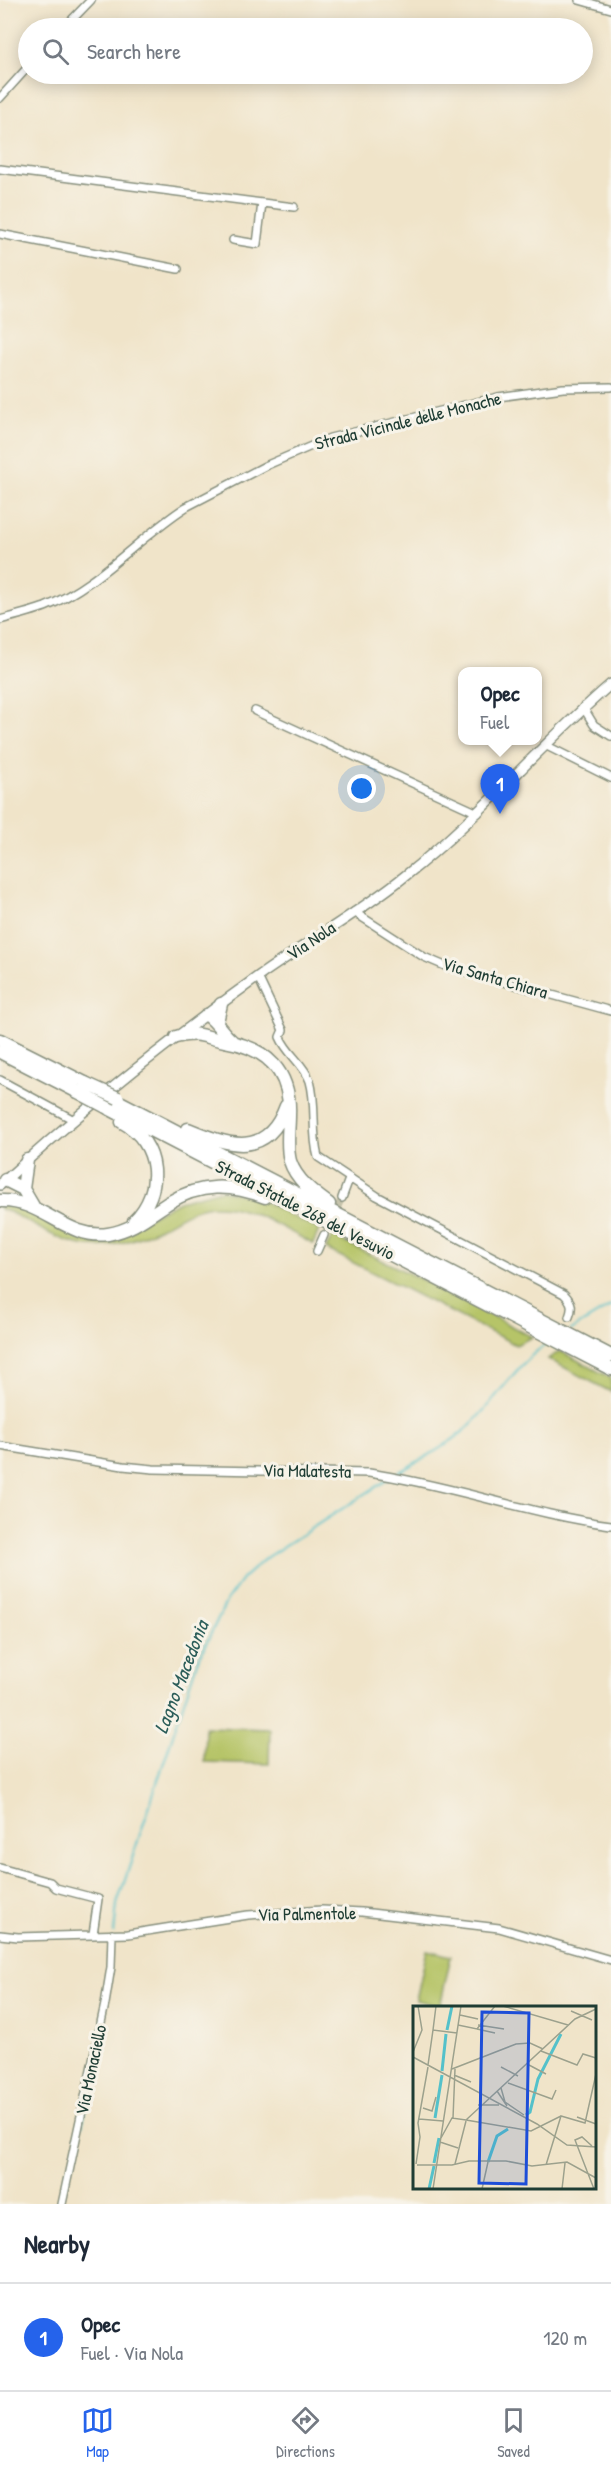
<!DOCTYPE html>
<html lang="en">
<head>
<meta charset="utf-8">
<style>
	:root { --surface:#fff; --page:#f6f6f7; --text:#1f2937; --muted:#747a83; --line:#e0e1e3; --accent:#2563eb }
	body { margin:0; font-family:"Patrick Hand",sans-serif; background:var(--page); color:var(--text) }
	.you { position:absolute; left:362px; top:789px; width:21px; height:21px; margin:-15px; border:4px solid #fff; border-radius:50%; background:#1a73e8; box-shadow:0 0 0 9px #1a73e833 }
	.badge { display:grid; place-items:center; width:39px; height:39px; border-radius:50%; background:var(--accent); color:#fff; font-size:20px; font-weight:700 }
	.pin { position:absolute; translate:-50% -50px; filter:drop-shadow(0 2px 3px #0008) }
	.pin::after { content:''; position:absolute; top:32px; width:21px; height:18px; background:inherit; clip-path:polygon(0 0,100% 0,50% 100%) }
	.popup { position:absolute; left:458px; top:667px; width:84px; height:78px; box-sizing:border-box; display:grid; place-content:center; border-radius:12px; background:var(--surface); filter:drop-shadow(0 2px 4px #0005); font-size:20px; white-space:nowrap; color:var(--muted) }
	.popup b { font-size:22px; color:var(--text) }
	.popup::after { content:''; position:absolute; left:50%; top:100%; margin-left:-12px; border:12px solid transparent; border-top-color:var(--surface) }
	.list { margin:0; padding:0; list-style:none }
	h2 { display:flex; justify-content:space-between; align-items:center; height:78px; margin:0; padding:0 24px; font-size:26px }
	h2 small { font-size:20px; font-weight:400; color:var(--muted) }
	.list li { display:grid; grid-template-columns:39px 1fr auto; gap:18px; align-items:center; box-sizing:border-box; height:108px; padding:0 24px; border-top:2px solid var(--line) }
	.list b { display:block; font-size:22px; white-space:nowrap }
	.list p { margin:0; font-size:20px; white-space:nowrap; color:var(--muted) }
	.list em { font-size:20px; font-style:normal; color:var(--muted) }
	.icon { flex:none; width:33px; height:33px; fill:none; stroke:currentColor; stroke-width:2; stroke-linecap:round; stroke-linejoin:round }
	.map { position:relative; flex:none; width:611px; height:2204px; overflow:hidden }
	.search { position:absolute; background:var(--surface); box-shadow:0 3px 15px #0003; left:18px; right:18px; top:18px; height:66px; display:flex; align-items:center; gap:15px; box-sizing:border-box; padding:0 21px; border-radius:33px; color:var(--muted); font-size:22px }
	.sheet { height:186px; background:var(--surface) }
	nav { display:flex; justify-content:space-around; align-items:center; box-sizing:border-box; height:84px; border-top:2px solid var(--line); background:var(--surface); font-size:16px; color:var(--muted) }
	nav a { display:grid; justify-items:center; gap:3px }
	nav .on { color:var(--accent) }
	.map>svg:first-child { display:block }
</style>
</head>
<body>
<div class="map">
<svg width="611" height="2204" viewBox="0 0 611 2204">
	<rect width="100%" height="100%" fill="#f7f3e8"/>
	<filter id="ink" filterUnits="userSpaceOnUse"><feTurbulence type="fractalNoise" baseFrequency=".0167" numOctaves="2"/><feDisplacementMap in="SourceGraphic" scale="12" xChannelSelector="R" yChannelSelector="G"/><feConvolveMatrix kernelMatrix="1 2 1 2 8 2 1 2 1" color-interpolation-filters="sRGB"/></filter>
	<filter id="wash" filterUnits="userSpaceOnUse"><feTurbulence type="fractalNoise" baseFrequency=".008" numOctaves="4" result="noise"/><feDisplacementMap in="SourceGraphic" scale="24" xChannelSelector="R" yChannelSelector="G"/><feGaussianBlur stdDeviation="1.35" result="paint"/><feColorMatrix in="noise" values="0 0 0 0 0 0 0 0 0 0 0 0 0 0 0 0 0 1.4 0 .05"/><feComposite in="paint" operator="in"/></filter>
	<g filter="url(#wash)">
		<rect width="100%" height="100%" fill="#f0e4c9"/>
		<path fill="#b6c467" stroke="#6a804e" stroke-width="1.5" d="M221,1190l36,8 62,32 -6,14c-30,-15 -63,-39 -98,-38 -21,0 -37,13 -55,22 -68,33 -89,18 -150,-16l-10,-3v-5l20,4 44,24 19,8 28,-1 68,-38z
			M332,1236l109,53 91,48 -16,8 -190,-96z
			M560,1351l51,27v14l-63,-33z
			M205,1727l65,2 -1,35 -65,-2z
			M427,1950l24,6 -11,50 -24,-6z"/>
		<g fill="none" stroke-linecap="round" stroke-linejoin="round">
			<path stroke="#54c1ca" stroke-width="2" d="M571,1330l40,-24
				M394,1475c27,-16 59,-31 80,-54 26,-26 44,-60 76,-79
				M114,1933l3,-29 80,-242 30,-62 16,-22 24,-21 123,-79
				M82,2125l12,-53"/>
		</g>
	</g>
	<g filter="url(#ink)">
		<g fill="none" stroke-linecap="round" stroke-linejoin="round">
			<path stroke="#c6c3ab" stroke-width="7" stroke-dasharray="7 3.5" stroke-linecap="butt" d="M324,1235l18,-37"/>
			<g stroke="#88907e" stroke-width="10">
				<path id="street" d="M579,0l32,9
					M64,28l27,-28
					M0,98l28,-31
					M0,169l294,38
					M0,234l178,35
					M233,240l24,4 5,-41
					M0,620c15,-4 31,-8 45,-13 53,-21 94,-70 141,-100l79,-41 65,-28 168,-41 65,-9 48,-1
					M583,707l11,18 17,11
					M255,711l223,102
					M545,745l66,33
					M354,912l70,45 21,9 166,45
					M258,977l25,53 -3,7c7,17 24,27 30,44 7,24 1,51 8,76l59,39 187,98c8,8 9,13 5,23
					M0,1080l74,40
					M342,1198l7,-19
					M317,1251l7,-16
					M0,1446l123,20 30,3 216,4c82,12 160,41 242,52
					M0,1868l50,14 6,6 42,11 -5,35
					M0,1935l18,2 110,-3 120,-19 74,-5 40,2 137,16 112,32
					M62,2204l43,-200 6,-37 1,-33"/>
			</g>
			<g stroke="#88907e" stroke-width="12">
				<path id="secondary" d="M0,1185c82,-75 168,-144 259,-209 48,-34 100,-63 146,-100 74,-58 135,-131 206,-192"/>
			</g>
			<g stroke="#88907e" stroke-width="15">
				<path id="highway" d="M207,1015c10,7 15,18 25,26
					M217,1022l4,-18
					M176,1037c24,-6 27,0 49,4 42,7 66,31 64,74 0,15 -3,31 1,46 6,19 24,32 39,43
					M0,1040l85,43
					M0,1052l76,39
					M116,1100l495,256
					M108,1108l503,261
					M122,1122c39,21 42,70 12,99
					M188,1129c41,17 79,30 98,-23
					M5,1180l18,9 10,17
					M23,1189l4,-29
					M0,1201c42,-2 67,39 108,33 24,-4 40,-18 60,-31 32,-20 63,-19 97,-6"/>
			</g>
			<use href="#street" stroke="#fff" stroke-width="7"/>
			<use href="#secondary" stroke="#fff" stroke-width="9"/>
			<use href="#highway" stroke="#fff" stroke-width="12"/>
			<g stroke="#88907e" stroke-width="15" stroke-linecap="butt">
				<path id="highway-bridge" d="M85,1083l33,15
					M76,1091l32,17"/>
			</g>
			<use href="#highway-bridge" stroke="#fff" stroke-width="12"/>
		</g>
	</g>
	<g text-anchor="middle" stroke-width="6" stroke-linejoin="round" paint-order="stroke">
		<g font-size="18" fill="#1f3d34" stroke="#f7f3e8">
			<text transform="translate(408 421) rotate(-14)" y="6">Strada Vicinale delle Monache</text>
			<text transform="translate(311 941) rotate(-34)" y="6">Via Nola</text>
			<text transform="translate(495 978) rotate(16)" y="6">Via Santa Chiara</text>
			<text transform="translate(305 1210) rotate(27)" y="6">Strada Statale 268 del Vesuvio</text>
			<text transform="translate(307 1471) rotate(1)" y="6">Via Malatesta</text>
			<text transform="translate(307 1914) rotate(-1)" y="6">Via Palmentole</text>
			<text transform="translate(91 2070) rotate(-78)" y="6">Via Monaciello</text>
		</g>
		<g font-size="20" font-style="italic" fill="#2c5e5a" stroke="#f7f3e8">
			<text transform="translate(181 1677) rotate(-69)" y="7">Lagno Macedonia</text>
		</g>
	</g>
	<g transform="translate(413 2006)">
		<rect width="183" height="183" fill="#f0e4c9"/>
		<path fill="none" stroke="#54c1ca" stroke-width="3" d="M34,24l5,-24M29,65l4,-37M113,109l4,-3 8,-33 23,-45M22,112l7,-43M75,156l9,-26 11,-7M21,157l5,-25M16,183l5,-23"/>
		<path fill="none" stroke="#9ca18d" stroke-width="1.5" d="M90,0l65,19M158,5l21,9M47,9l18,4M45,19l19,4 18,-23M65,19l26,4M64,23l18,4M20,24l3,-24M128,45l36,14 6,-11 13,4M0,46l9,-22 -4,-24M0,51l124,67 30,21 29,2M15,59l5,-35 24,3M116,59l17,9M88,61l17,9M39,63l64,-25 14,-1 13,6M41,69l17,7M95,77l44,16 4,-9M88,82l4,14 19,13M84,85l10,15M65,99h21M10,102l9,3 4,-14M164,111l19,7M40,112l2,-49M6,113l24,2M53,114l65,11 30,-15M28,132l11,-20 14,2 109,-101 21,-10M27,136l18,6M3,158l4,-27 -2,-14 10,-56M42,158l11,-43M4,159h35l17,-4h37l26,5 35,-4 29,16M133,159l15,-49 24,7 11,-49M174,165l7,18M174,165l-12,-31 7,-3 10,9M20,183l28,-183M69,183l6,-27M149,183l3,-26"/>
		<path fill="#1d4ed8" fill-opacity="0.15" stroke="#1d4ed8" stroke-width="3" d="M69,6l47,1 -3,171 -47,-1z"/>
		<rect width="183" height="183" fill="none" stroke="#1f3d34" stroke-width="3"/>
	</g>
</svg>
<div class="you"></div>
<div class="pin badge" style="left:500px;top:814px">1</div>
<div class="popup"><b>Opec</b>Fuel</div>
<div class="search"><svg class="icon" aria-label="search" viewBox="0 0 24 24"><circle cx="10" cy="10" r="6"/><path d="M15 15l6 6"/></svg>Search here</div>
</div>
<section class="sheet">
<h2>Nearby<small></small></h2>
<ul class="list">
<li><span class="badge">1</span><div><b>Opec</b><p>Fuel · Via Nola</p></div><em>120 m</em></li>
</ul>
</section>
<nav>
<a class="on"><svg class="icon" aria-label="map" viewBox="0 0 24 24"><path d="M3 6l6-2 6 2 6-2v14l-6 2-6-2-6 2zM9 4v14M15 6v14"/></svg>Map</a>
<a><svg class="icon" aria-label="directions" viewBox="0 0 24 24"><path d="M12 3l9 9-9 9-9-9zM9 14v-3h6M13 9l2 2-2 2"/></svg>Directions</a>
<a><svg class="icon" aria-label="saved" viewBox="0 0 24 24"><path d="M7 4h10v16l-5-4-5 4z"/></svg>Saved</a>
</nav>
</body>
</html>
